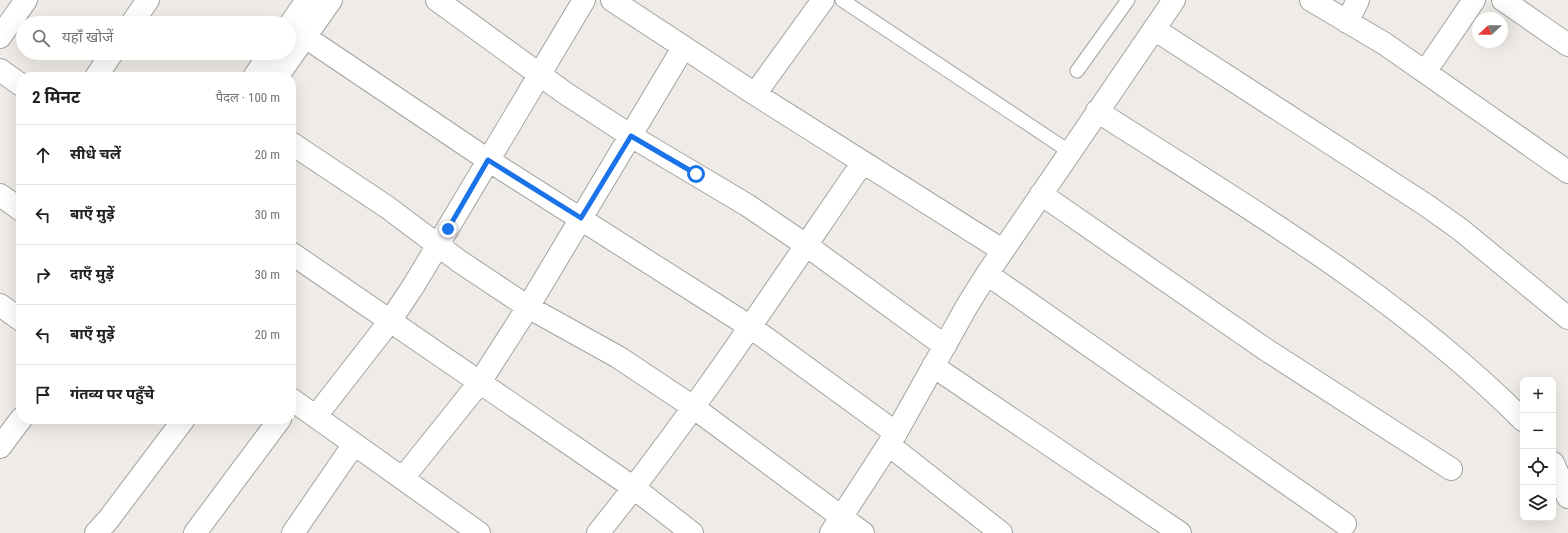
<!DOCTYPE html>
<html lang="hi">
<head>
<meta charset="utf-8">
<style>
	:root { --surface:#fff; --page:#f2f2f2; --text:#222; --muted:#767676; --line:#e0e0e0 }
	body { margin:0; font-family:"Roboto Condensed","Noto Sans Devanagari",sans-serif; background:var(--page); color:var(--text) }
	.controls { position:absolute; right:12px; bottom:12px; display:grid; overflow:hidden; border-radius:8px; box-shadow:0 4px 16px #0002 }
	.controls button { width:36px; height:36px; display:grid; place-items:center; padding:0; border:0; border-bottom:1px solid var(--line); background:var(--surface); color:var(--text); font:20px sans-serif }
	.compass { position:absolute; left:1472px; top:12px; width:36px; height:36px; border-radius:50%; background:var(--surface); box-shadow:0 4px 16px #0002; rotate:248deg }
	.stop { position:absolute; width:12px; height:12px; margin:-9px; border:3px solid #1a73e8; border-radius:50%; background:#fff }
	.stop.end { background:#1a73e8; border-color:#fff; box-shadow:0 1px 4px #0008 }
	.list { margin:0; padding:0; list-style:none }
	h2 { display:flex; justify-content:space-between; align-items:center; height:52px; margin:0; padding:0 16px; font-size:17px }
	h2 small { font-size:13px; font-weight:400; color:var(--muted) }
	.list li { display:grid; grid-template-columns:26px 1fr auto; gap:12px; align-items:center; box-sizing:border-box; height:60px; padding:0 16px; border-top:1px solid var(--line) }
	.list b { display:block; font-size:15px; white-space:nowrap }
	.list em { font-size:13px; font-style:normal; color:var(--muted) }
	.icon { flex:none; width:22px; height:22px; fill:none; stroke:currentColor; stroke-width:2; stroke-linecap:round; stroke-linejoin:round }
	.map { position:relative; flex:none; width:1568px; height:533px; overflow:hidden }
	.search { position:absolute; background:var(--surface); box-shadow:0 4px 16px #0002; left:16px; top:16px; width:280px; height:44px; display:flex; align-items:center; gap:10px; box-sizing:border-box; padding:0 14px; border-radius:22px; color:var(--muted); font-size:15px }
	.panel { position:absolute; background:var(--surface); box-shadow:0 4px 16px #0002; left:16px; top:72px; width:280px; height:352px; border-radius:16px }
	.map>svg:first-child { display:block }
</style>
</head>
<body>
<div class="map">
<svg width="1568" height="533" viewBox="0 0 1568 533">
	<rect width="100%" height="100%" fill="#efebe6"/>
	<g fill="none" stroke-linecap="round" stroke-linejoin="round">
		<g stroke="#a3a3a3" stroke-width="15">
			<path id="service" d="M842,0l228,152
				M1077,71l51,-71"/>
		</g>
		<g stroke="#a3a3a3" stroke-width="24">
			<path id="minor" d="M437,0l128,93 66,43 116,69 59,40 139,101
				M612,0l143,94 247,156
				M1311,0l74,44 183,128
				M1503,0l65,45
				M1347,22l11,-22
				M132,23l16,-23
				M289,26l199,134 261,166 147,107
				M289,26l18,-26
				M1154,29l272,176 35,25 107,88
				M0,37l26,-37
				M0,70l21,15
				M1425,72l49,-72
				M96,77l16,-24
				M254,77l16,-24
				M277,77l54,-77
				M755,94l68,-94
				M1097,111c148,95 301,184 426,309
				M291,143l96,64 72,54 69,46 90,50 75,50 170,126
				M1041,194l224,155 186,120
				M0,195l21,15
				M291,253l343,235 58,45
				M987,274l358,250
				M0,305l21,15
				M933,366l247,167
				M291,399l188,134
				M316,416l74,-95 24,-36 170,-285
				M889,445l112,88
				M0,447l21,-28
				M1553,463l15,34
				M403,478l77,-96 48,-75 155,-259
				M96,533l12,-13 76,-101
				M195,533l85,-114
				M293,533l61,-89
				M598,533c95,-118 179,-246 265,-371
				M831,533l65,-100 71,-127 20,-32 187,-274"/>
		</g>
		<use href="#service" stroke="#fff" stroke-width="13"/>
		<use href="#minor" stroke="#fff" stroke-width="22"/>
	</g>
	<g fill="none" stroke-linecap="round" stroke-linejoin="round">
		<path stroke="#1a73e8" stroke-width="5" d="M448,229l40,-69 93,58 50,-82 65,38"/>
	</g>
</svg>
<div class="controls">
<button>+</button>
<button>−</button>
<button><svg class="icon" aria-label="locate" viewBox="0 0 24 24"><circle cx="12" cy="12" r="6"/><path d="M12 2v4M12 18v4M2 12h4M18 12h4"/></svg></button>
<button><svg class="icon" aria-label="layers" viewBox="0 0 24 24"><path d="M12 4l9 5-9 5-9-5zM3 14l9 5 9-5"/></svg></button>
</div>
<svg class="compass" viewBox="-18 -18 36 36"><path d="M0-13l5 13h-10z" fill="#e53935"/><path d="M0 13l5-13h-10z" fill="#767676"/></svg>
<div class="stop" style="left:696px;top:174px"></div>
<div class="stop end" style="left:448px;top:229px"></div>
<div class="search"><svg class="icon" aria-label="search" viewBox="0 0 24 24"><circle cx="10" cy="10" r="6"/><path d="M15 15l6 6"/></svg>यहाँ खोजें</div>
<section class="panel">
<h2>2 मिनट<small>पैदल · 100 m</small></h2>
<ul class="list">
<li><svg class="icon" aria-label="ahead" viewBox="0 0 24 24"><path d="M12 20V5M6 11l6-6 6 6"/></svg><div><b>सीधे चलें</b></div><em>20 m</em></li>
<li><svg class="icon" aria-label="left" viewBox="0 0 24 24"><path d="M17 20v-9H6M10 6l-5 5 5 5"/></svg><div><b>बाएँ मुड़ें</b></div><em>30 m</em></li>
<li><svg class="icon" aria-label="right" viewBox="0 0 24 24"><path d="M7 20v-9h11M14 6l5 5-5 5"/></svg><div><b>दाएँ मुड़ें</b></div><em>30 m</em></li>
<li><svg class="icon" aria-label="left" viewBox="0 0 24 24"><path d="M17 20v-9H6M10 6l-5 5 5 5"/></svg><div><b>बाएँ मुड़ें</b></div><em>20 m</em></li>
<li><svg class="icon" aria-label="arrive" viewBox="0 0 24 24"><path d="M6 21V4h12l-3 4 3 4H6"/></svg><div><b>गंतव्य पर पहुँचे</b></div></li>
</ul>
</section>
</div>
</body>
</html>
